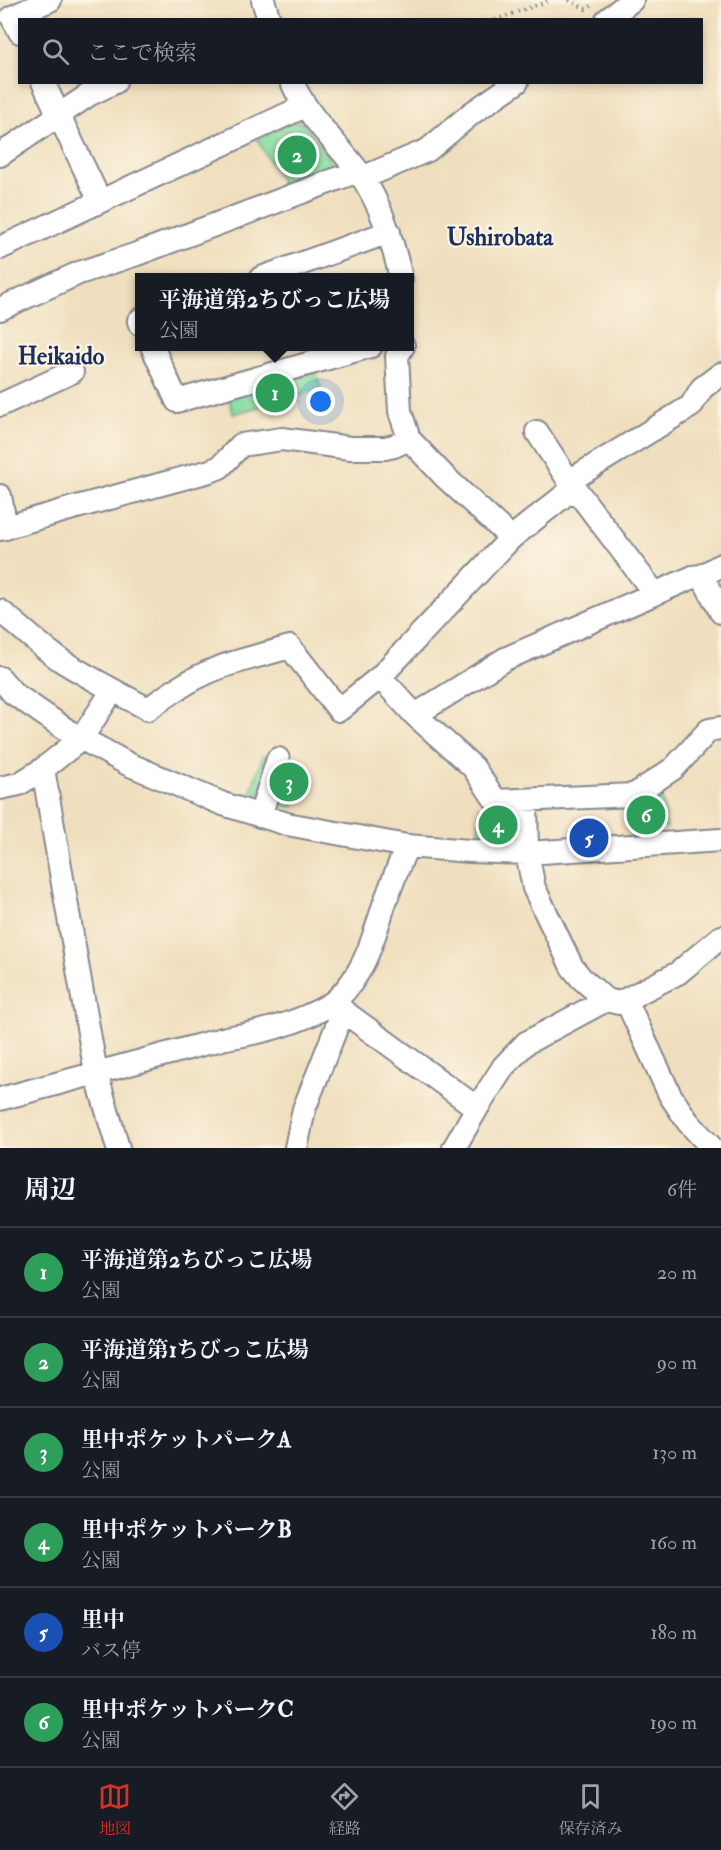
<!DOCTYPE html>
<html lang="ja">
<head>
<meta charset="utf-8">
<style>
	:root { --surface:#171b24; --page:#242831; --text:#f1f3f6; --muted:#9ea1a6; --line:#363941; --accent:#d93025 }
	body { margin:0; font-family:"IM FELL Double Pica","Noto Serif JP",serif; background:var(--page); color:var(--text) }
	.you { position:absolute; left:321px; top:402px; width:21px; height:21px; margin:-15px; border:4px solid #fff; border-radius:50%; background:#1a73e8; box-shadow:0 0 0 9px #1a73e833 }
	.badge { display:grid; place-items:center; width:39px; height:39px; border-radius:50%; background:var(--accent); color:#fff; font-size:20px; font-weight:700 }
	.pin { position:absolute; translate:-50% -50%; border:3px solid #fff; box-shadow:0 2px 6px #0006 }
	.popup { position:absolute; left:135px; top:273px; width:279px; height:78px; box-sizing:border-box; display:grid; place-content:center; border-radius:0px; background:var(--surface); filter:drop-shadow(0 2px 4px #0005); font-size:20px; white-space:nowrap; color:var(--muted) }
	.popup b { font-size:22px; color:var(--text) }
	.popup::after { content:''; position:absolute; left:50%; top:100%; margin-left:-12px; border:12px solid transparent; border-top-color:var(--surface) }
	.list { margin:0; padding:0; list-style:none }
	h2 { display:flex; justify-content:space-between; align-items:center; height:78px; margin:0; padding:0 24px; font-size:26px }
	h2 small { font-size:20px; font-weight:400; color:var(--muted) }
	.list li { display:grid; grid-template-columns:39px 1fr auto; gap:18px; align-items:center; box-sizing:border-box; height:90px; padding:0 24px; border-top:2px solid var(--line) }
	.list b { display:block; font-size:22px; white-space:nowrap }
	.list p { margin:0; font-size:20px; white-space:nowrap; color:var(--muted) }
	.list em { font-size:20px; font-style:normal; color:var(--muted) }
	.icon { flex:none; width:33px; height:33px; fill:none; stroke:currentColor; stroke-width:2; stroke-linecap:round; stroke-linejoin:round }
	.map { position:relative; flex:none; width:721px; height:1148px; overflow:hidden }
	.search { position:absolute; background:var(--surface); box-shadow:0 3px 9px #0003; left:18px; right:18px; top:18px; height:66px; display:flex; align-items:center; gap:15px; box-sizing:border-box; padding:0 21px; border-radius:0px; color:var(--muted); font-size:22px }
	.sheet { height:618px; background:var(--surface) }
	nav { display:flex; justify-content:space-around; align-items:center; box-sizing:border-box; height:84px; border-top:2px solid var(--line); background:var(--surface); font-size:16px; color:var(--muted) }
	nav a { display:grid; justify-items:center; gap:3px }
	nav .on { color:var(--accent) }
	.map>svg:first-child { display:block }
</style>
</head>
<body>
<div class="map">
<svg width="721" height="1148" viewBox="0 0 721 1148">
	<rect width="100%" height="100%" fill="#fcf5e5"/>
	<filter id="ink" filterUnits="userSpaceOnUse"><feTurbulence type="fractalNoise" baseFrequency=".0167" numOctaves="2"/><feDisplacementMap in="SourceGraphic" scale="12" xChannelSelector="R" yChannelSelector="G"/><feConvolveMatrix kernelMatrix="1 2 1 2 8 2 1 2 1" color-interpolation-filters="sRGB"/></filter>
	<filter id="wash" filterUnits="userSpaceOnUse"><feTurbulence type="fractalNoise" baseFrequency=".008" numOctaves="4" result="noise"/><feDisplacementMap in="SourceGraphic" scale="24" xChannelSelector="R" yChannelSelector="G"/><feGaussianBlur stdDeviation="1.35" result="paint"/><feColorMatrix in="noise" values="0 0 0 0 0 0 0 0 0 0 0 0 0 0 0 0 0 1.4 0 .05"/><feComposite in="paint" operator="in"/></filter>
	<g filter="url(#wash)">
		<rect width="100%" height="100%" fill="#f0dfbe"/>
		<path fill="#87dda1" stroke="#518680" stroke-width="1.5" d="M294,121l10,3 35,47 -53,19 -29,-51z
			M316,371l5,18 -88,25 -5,-18z
			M263,756l9,2 -11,35 -9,4h-3z
			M284,761l22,5 -13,41 -15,-2 -6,-8z
			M660,787l7,41 -39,2 1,-28z
			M480,807l27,1 9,7 1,19 -6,4 -33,-2z"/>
	</g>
	<g filter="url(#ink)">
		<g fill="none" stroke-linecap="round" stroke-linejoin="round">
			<g stroke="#86878e" stroke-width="26">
				<path id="minor" d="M263,0l6,20
					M607,20l25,-20
					M20,32l-8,-15 38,-17
					M43,82l57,119
					M292,82c15,34 44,60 66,89 23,32 34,69 43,107
					M0,155l90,-61 25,-12
					M362,178l66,-28 44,-37 45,-31
					M0,248l305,-142
					M261,278l128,-46
					M0,309l79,-36 58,-19 221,-83
					M140,320l-1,1 1,3
					M152,346l25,55 194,-55
					M403,346l-6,10 3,55 9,28 36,38 66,61
					M0,405l72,-33
					M537,432l30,46 88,116
					M571,483l8,-8 112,-69 11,-18 19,-14
					M0,496l6,32
					M0,529l73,-21 137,-37 10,-4 21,-22 41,-6 68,9h35l9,-2 15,-7
					M702,576l19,36
					M0,611c21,16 40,35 62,50 27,17 57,32 86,48 17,-12 33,-24 52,-33 28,-14 60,-20 90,-29l49,63 41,-33 131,-139 64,-51
					M380,677l35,38 58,52 23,34 138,-6 40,-27 35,-38 12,-2
					M0,678l13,15 55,38 60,33 95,40 64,20 120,22 63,5 57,2 194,-13
					M113,690l-32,49 -38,30 53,304 22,75
					M415,715l90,-56 188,-82 9,-1 19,-11
					M0,788l19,-4 24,-15
					M526,800l1,53 7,35 38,79 9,11 25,22 13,3 59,-30 43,-36
					M260,816l18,-57
					M626,1000l44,95 18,27 24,26
					M343,1011l134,97
					M0,1099l226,-61c33,-5 66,-13 96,-29 5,-3 11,-6 15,-10 28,-26 37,-63 48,-97 7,-19 14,-37 22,-56
					M296,1148l8,-39 39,-98 -7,-11
					M454,1148l23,-40 27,-42 22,-23 80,-43"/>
			</g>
			<path stroke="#86878e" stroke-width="4" stroke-dasharray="1.5 4.5" stroke-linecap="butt" d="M569,0l17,9 5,-3
				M495,20l56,-20"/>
			<use href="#minor" stroke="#fff" stroke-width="22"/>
		</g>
	</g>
	<g text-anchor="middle" stroke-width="4.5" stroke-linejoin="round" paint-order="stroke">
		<g font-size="24" font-weight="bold" fill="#1b2f5e" stroke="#fcf5e5">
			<text x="500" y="245">Ushirobata</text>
			<text x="61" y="364">Heikaido</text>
		</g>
	</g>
</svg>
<div class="you"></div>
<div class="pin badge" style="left:275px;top:393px;background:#2e9e5b">1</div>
<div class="popup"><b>平海道第2ちびっこ広場</b>公園</div>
<div class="pin badge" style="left:297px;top:155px;background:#2e9e5b">2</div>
<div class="pin badge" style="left:289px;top:782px;background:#2e9e5b">3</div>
<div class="pin badge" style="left:498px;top:825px;background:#2e9e5b">4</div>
<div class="pin badge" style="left:589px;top:838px;background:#1a4fb4">5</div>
<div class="pin badge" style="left:646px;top:815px;background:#2e9e5b">6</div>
<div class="search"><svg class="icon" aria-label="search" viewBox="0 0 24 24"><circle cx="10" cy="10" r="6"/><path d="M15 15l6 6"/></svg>ここで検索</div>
</div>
<section class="sheet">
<h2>周辺<small>6件</small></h2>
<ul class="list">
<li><span class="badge" style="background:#2e9e5b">1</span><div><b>平海道第2ちびっこ広場</b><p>公園</p></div><em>20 m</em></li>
<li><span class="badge" style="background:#2e9e5b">2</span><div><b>平海道第1ちびっこ広場</b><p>公園</p></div><em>90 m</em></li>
<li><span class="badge" style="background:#2e9e5b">3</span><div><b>里中ポケットパークA</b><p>公園</p></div><em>130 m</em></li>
<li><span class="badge" style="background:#2e9e5b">4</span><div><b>里中ポケットパークB</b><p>公園</p></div><em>160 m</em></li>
<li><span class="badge" style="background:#1a4fb4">5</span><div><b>里中</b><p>バス停</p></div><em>180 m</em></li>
<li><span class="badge" style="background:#2e9e5b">6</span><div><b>里中ポケットパークC</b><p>公園</p></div><em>190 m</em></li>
</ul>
</section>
<nav>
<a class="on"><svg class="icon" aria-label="map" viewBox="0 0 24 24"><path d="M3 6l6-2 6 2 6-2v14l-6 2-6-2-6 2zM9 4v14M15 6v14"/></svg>地図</a>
<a><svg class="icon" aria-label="directions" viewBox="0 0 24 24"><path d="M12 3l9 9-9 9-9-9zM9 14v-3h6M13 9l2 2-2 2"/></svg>経路</a>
<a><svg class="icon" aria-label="saved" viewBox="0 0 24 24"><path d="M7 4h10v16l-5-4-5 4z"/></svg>保存済み</a>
</nav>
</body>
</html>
